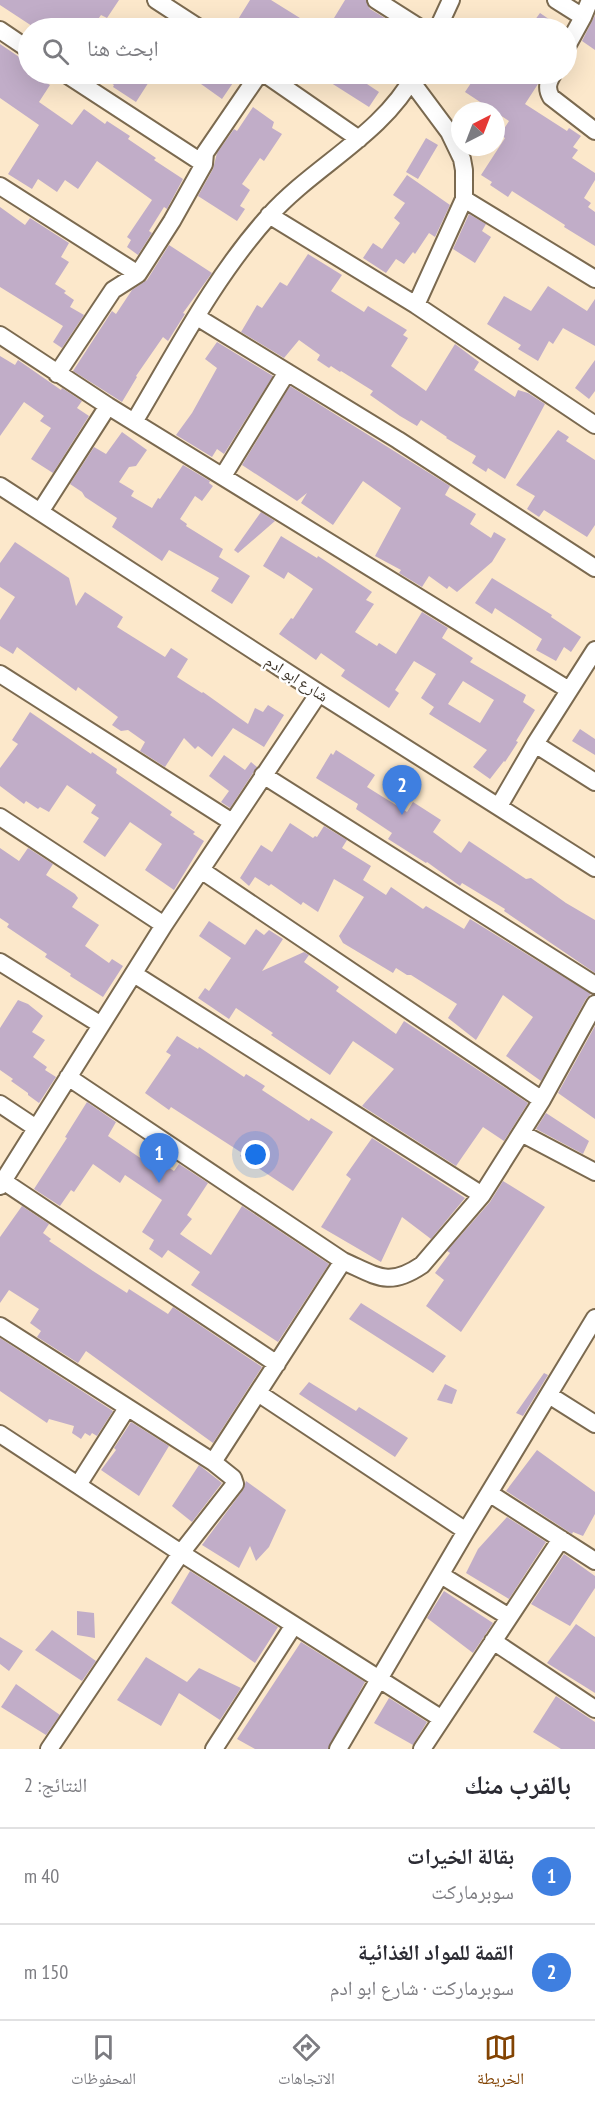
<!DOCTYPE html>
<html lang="ar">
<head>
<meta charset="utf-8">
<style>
	:root { --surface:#fff; --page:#f7f7f7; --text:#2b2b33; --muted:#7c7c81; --line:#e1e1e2; --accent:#824303 }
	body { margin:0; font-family:"PT Sans Narrow","Noto Naskh Arabic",sans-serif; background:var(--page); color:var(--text); direction:rtl }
	.compass { position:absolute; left:451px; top:102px; width:54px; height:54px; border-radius:50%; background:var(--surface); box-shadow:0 6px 24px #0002; rotate:42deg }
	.you { position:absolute; left:256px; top:1155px; width:21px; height:21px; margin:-15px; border:4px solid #fff; border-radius:50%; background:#1a73e8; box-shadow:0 0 0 9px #1a73e833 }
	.badge { display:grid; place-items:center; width:39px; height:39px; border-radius:50%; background:var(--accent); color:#fff; font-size:20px; font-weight:700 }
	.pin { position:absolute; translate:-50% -50px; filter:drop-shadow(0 2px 3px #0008) }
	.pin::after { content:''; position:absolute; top:32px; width:21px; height:18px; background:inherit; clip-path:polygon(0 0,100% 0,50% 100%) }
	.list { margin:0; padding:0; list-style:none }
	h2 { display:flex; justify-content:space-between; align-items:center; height:78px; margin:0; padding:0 24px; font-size:26px }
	h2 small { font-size:20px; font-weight:400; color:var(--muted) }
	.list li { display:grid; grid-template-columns:39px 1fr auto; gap:18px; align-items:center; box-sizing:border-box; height:96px; padding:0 24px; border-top:2px solid var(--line) }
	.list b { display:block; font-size:22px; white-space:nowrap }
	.list p { margin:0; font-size:20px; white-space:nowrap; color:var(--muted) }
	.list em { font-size:20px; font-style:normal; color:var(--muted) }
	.icon { flex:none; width:33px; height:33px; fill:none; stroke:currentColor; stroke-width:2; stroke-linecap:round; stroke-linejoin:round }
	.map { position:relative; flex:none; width:595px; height:1749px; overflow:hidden; direction:ltr }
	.search { position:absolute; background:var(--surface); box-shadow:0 6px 24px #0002; left:18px; right:18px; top:18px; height:66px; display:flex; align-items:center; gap:15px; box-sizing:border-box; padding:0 21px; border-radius:33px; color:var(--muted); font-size:22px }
	.sheet { height:270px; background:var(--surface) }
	nav { display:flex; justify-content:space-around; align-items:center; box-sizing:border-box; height:84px; border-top:2px solid var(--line); background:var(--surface); font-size:16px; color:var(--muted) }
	nav a { display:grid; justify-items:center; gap:3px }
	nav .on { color:var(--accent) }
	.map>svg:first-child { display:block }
</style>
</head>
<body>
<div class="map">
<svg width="595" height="1749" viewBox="0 0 595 1749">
	<rect width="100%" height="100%" fill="#fce8cb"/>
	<path fill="#c1adc8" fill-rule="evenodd" d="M0,0h119l-12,18 -6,-3 -9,13h-57l-35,-23z
		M250,0h21l45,28h-67l-12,-7z
		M345,0h21l4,9 28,17 -2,2h-47l-15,-10z
		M540,13l22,15h-33z
		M595,15v35l-13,-9z
		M0,44l28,19v11h4l18,11 -11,17 33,23 12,-16 21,15 2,-3 23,15 -2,3 28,19 -2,2 29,19 -16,30 -3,-2 -15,24 3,2 -14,22 -11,-8 4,-7 -4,-3 25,-37 -55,-39 -19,28 -13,-9 -8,12 -19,-13 -6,10 -24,-15 31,-49 -39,-27z
		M97,74h57l-18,28 -23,-15 1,-2z
		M187,74h52l-17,25z
		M317,74h35l27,18 -10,15z
		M477,74h64l-3,10 -13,20 42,27 2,-3 12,8 -8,11 5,3 -6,8 23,15v7l-11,18 7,5 -3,4 7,5v34l-31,-19 1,-2 -53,-34 -4,6 -18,-12 2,-3 -11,-7 24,-37 -5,-3 9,-14 -44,-29z
		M253,107l21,15 -2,6 10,6 -18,27 -4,-3 -18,26 8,6 -10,16 5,3 -8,12 -39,-25 15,-27 4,-16 17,-24 3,2z
		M426,138l12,7 -20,34 -12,-7z
		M407,175l43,30 -15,32 -6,-4 -14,21 -2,-2 -9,12 -8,-5 -10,14 -23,-15 10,-15 9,6 18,-26 -6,-5 11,-15 -12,-8z
		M0,207l25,18 5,-7 39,25 -8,14 8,5 -14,22 11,7 -2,2 10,7 -4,7 14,8 -22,33 -9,-6 10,-16 -63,-39z
		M469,214l17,10 -4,7 9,6 -16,26 -22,-14z
		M169,245l43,28 -29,40 2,1 -17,27 -5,-4 -27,39 1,1 -15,25 -49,-31 39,-60 4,3 16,-24 15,-10z
		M308,254l34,21 -11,16 33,21 4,-6 39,24 -4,5 5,3 -17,28 35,25 29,-47 24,18 -5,8 41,27 3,-7 10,3 17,11 -40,75 -17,-11 -2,4 -14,-9 4,-7 -30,-18 1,-1 -26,-17 -4,6 -17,-10 -30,-21 3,-4 -32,-20 -1,1 -9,-6 -2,2 -12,-8 3,-5 -21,-15 -15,18 -43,-26 16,-27 5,3 18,-26 7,4z
		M548,286l39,25 8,-12v47l-32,-18 -10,16 -4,-3 -11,20 -20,-12 3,-4 -34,-21 17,-28 27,15z
		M217,342l56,34 -49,78 -7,-5 -5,8 -36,-22 16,-22 25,-45 -12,-9z
		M0,356l15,9 3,-5 43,30 1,-2 20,13 -5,7 12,8 -36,57 -22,-14 20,-31 -11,-7 4,-5 -20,-14 -24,34z
		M595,360v31l-6,8 -14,-11z
		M290,386l160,100 -5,9 31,19 -6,10 21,14 3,-6 12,7 -14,23 -35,30 -8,-6 -2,3 -18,-13 -7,11 -23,-14 2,-3 -26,-14 26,-48 -38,-27 -30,44 -32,-22 6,-10 -10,8 -55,-36z
		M558,430l11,7 -3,4 29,19v65l-8,12 -43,-27 -5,7 -12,-8 8,-13 -19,-11z
		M122,432l25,18 -11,16 -7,1 -10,15 15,9 -3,5 21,12 6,-10 2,1 23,-34 27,16 -1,2 4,3 -11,15 -7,-5 -15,23 7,5 -1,2 37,23 -4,8 31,19 -18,28 -21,-13 8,-13 -50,-28 -7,11 -50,-34 5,-9 -32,-21 -3,-5 -12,-8 24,-37 12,7z
		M261,512l14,9 -37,32 -4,-3z
		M281,536l36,22 1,-2 54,36 -6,8 8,4 -19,28 22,14 2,-3 17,11 26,-42 26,16 -6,10 31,20 -3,4 56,33 -3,7 12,8 -19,31 2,1 -13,20 -1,-1 -14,18 -17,-12 14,-17 -58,-36 5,-7 -13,-9 15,-24 -22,-13 -19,29 4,3 -10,15 -48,-32 4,-6 -24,-17 -5,7 -37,-26 12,-16 2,1 20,-30 -25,-17 -4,7 -21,-13zM463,681l31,19 -14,23 -32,-19z
		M15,542l54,36 7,28 9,-14 38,25 -6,10 48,30 6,-9 17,11 -11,18 25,16 1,-1 45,32 7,-16 8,4 5,-7 16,10 -20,32 -31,-19 -21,29 -14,-11 -3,3 -11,-11 -19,29 -25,-16 5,-9 -17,-12 -7,1 -9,-6 6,-8 -40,-30 -2,4 -59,-44 -4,7 -13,-8v-26l15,-23 -15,-10v-24z
		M492,578l60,37 -1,2 30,20 -10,15 -7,-5 -8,14 -20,-11 6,-11 -47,-31 -3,6 -17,-11z
		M30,712l61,42 1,-2 25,17 -1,4 56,39 -2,3 25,17 -2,2 11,7 -30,49 -29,-20 17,-26 -32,-22 -25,35 -22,-15 16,-24 -8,-5 5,-8 -29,-20 -18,27 -9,-5 -2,2 -12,-8 -2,3 -24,-18v-18l18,-24 -6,-4z
		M580,729l15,10v16l-23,-14z
		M336,750l39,25 -8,12 40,25 6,-10 28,18 -8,12 28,21 8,-12 57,38 5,-1 35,25 29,17v53l-91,-62 1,-2 -43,-26 -2,3 -33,-24 -1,1 -38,-24 4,-6 -36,-24 2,-5 -42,-26 15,-25 2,2z
		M224,755l21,15 6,-8 6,5 -27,41 -9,-6 8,-11 -20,-15z
		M290,823l23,15 2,-2 2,1 7,-11 23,14 -5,8 29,18 -8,14 23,15 5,-8 32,22 3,-3 38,23 6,-10 121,75 -5,5 -45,82 -35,-25 27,-39 -30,-22 -27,45 -28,-22 9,-14 -46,-29h-4l-11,-7 -3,5 -50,-30 -4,-7 25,-39 -30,-18 -16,33 -15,-10 -2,3 -30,-21 -2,2 -14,-9 -6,9 -9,-8 21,-33 11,7z
		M0,848l19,13 9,-13 25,16 -7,11 29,19 3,4 -6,9 27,18 -14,21 24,17 3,-4 11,7 -20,31 -33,-21 1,-2 -26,-17 2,-3 -40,-27 2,-3 -9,-6z
		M209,921l36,24 11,-16 8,6 5,-5 14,9 -21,32 42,-19 5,3 -5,7 35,25 -3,4 60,43 8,-13 124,82 -24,38 -21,-14 -27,39 -94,-60 32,-37 -41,-28 -23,34 -59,-40 2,-2 -37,-25 -7,11 -31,-21 7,-10 4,3 22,-33 -32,-22z
		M18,1000l10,4 15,12 -11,16 13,8 -12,17 14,10 -2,3 11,7 -17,26 -11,-8v-2l-17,-12 2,-2 -13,-9v-42z
		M595,1026v93l-37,-26z
		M177,1036l21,13 1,-2 45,30 2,-3 19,12 -3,4 47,31 2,-3 22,14 -40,59 -53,-35 2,-3 -71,-46 -2,3 -24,-17 26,-38 -5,-3z
		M87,1102l29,20 -8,14 50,34 4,-7 12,8 5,-7 29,19 -21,32 5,4 -12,15 31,21 31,-49 87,58 -51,78 -87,-57 9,-13 -32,-22 -6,8 -13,-9 5,-9 -12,-8 20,-32 -37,-25 -5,8 -27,-19 -19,28 -3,-2 -11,16 -26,-17 33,-51 -2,-1z
		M546,1113l43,28 -6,13 -47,-25z
		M372,1138l93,60 -34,41 -29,-22 -21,45 -60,-35 30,-48 -5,-4z
		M503,1181l42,26 -84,125 -35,-26 18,-26 -9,-7 15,-20 -3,-2 43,-49z
		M22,1206l27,18 -6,9 8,6 -2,2 44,30 34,22 2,-4 39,25 5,-7 89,60 -49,76 -127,-92 -8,12 -41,-26 4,-6 -11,-8 9,-14 -30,-19 -9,13v-66z
		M361,1303l85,53 -13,17 -84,-54z
		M0,1338l113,73 -16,25 -5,-3 -2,3 -5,-3 -4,6 -9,-6 2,-7 -25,-7 -2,4 -47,-32z
		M544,1373l4,2 -25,41 -7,-3z
		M309,1382l47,29 3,-4 49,31 -13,19 -96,-63z
		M445,1384l12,6 -5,14 -15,-4z
		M131,1422l38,24 -30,50 -38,-26 15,-20 -2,-2z
		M537,1450l58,42v22l-12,22 -10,-4 -1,2 -66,-43z
		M199,1465l23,18 -30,39 -20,-16z
		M246,1481l40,29 -17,37 -13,14 -6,-15 -11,22 -37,-23 41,-55z
		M507,1517l39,25 -37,57 -43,-26 12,-24z
		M564,1554l31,22v12l-25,38 -39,-22z
		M190,1571l88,56 -23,36 -84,-60z
		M444,1591l49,32 -20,30 -46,-35z
		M77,1611l17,2 1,25 -18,-3z
		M576,1624l19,13v56l-48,-30z
		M52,1630l44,31 -14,20 -47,-31z
		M0,1637l23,14 -14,20 -9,-7z
		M301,1642l64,40 -37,67h-73l-18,-10z
		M146,1657l41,25 12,-14 42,20 -21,32 -41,-27 -18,33 -44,-26z
		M16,1684l44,31 -14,20 -45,-28z
		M556,1696l39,26v27h-34l-28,-17z
		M389,1698l38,24 -14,23 -39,-22z"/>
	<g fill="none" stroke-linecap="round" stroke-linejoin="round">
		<g stroke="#7b6a50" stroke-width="20">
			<path id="minor" d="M156,0l43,28
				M376,0l44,28
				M556,0l27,17 7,-17
				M438,28l13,-28
				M0,30l28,19
				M566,48l17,-31
				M66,74l138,90
				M265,74l94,65
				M553,74c-5,8 -7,14 -2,23l44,34
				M411,81l38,51 13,27 2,11v29l-48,106
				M0,186l138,88
				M464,199l131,80
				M269,215l147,90 179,120
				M197,317l201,123 197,128
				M0,335l108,71 461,284
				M57,374l56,-84 25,-16 34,-53 32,-57 1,-11 54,-79
				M134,422c42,-70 80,-145 135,-206 46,-51 113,-81 146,-142
				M223,476l64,-104
				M0,486l319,207 276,175
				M40,512l68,-106
				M0,674l232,148
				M535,744l60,38
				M263,775l332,210
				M499,806l36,-62 60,-94
				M0,817l164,108
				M201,870l341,230
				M0,962l101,63
				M134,974l348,221
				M68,1077l275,184
				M0,1104l36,24
				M521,1133l74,39
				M3,1181l274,183
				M0,1186l164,-261 155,-232
				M0,1326l213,136
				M258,1393l208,138
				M549,1395l46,29
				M0,1434l181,119 261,166
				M78,1485l49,-77
				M489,1493l106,68
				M441,1575l68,42
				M493,1641l102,68
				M49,1749l132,-196 54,-69 -2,-6 -20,-16 130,-201c34,15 45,27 79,4l60,-70 60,-95 53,-96
				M214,1749l80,-124
				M338,1749l128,-218 129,-213
				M422,1749l139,-210"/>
		</g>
		<use href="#minor" stroke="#fff" stroke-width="16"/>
	</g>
	<g text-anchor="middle" stroke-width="5" stroke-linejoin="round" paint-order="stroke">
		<g font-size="16" fill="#3d352a" stroke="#fff">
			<text transform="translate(297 678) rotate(33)" y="6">شارع ابو ادم</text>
		</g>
	</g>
</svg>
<svg class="compass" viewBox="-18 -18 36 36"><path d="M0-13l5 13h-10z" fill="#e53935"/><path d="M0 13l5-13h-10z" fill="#7c7c81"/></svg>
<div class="you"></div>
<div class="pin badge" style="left:159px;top:1183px;background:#3f7fe0">1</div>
<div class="pin badge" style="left:402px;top:815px;background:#3f7fe0">2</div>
<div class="search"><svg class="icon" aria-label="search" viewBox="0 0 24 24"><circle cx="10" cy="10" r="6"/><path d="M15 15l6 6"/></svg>ابحث هنا</div>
</div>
<section class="sheet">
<h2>بالقرب منك<small>النتائج: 2</small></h2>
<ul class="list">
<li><span class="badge" style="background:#3f7fe0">1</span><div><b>بقالة الخيرات</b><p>سوبرماركت</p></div><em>40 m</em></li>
<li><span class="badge" style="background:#3f7fe0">2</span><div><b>القمة للمواد الغذائية</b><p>سوبرماركت · شارع ابو ادم</p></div><em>150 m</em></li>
</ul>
</section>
<nav>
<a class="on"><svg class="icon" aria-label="map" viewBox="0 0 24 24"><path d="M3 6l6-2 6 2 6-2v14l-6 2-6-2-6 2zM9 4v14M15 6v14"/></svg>الخريطة</a>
<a><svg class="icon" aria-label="directions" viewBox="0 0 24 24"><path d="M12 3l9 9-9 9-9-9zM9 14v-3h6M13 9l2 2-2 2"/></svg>الاتجاهات</a>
<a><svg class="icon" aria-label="saved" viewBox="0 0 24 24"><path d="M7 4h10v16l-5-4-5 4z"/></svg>المحفوظات</a>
</nav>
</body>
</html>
